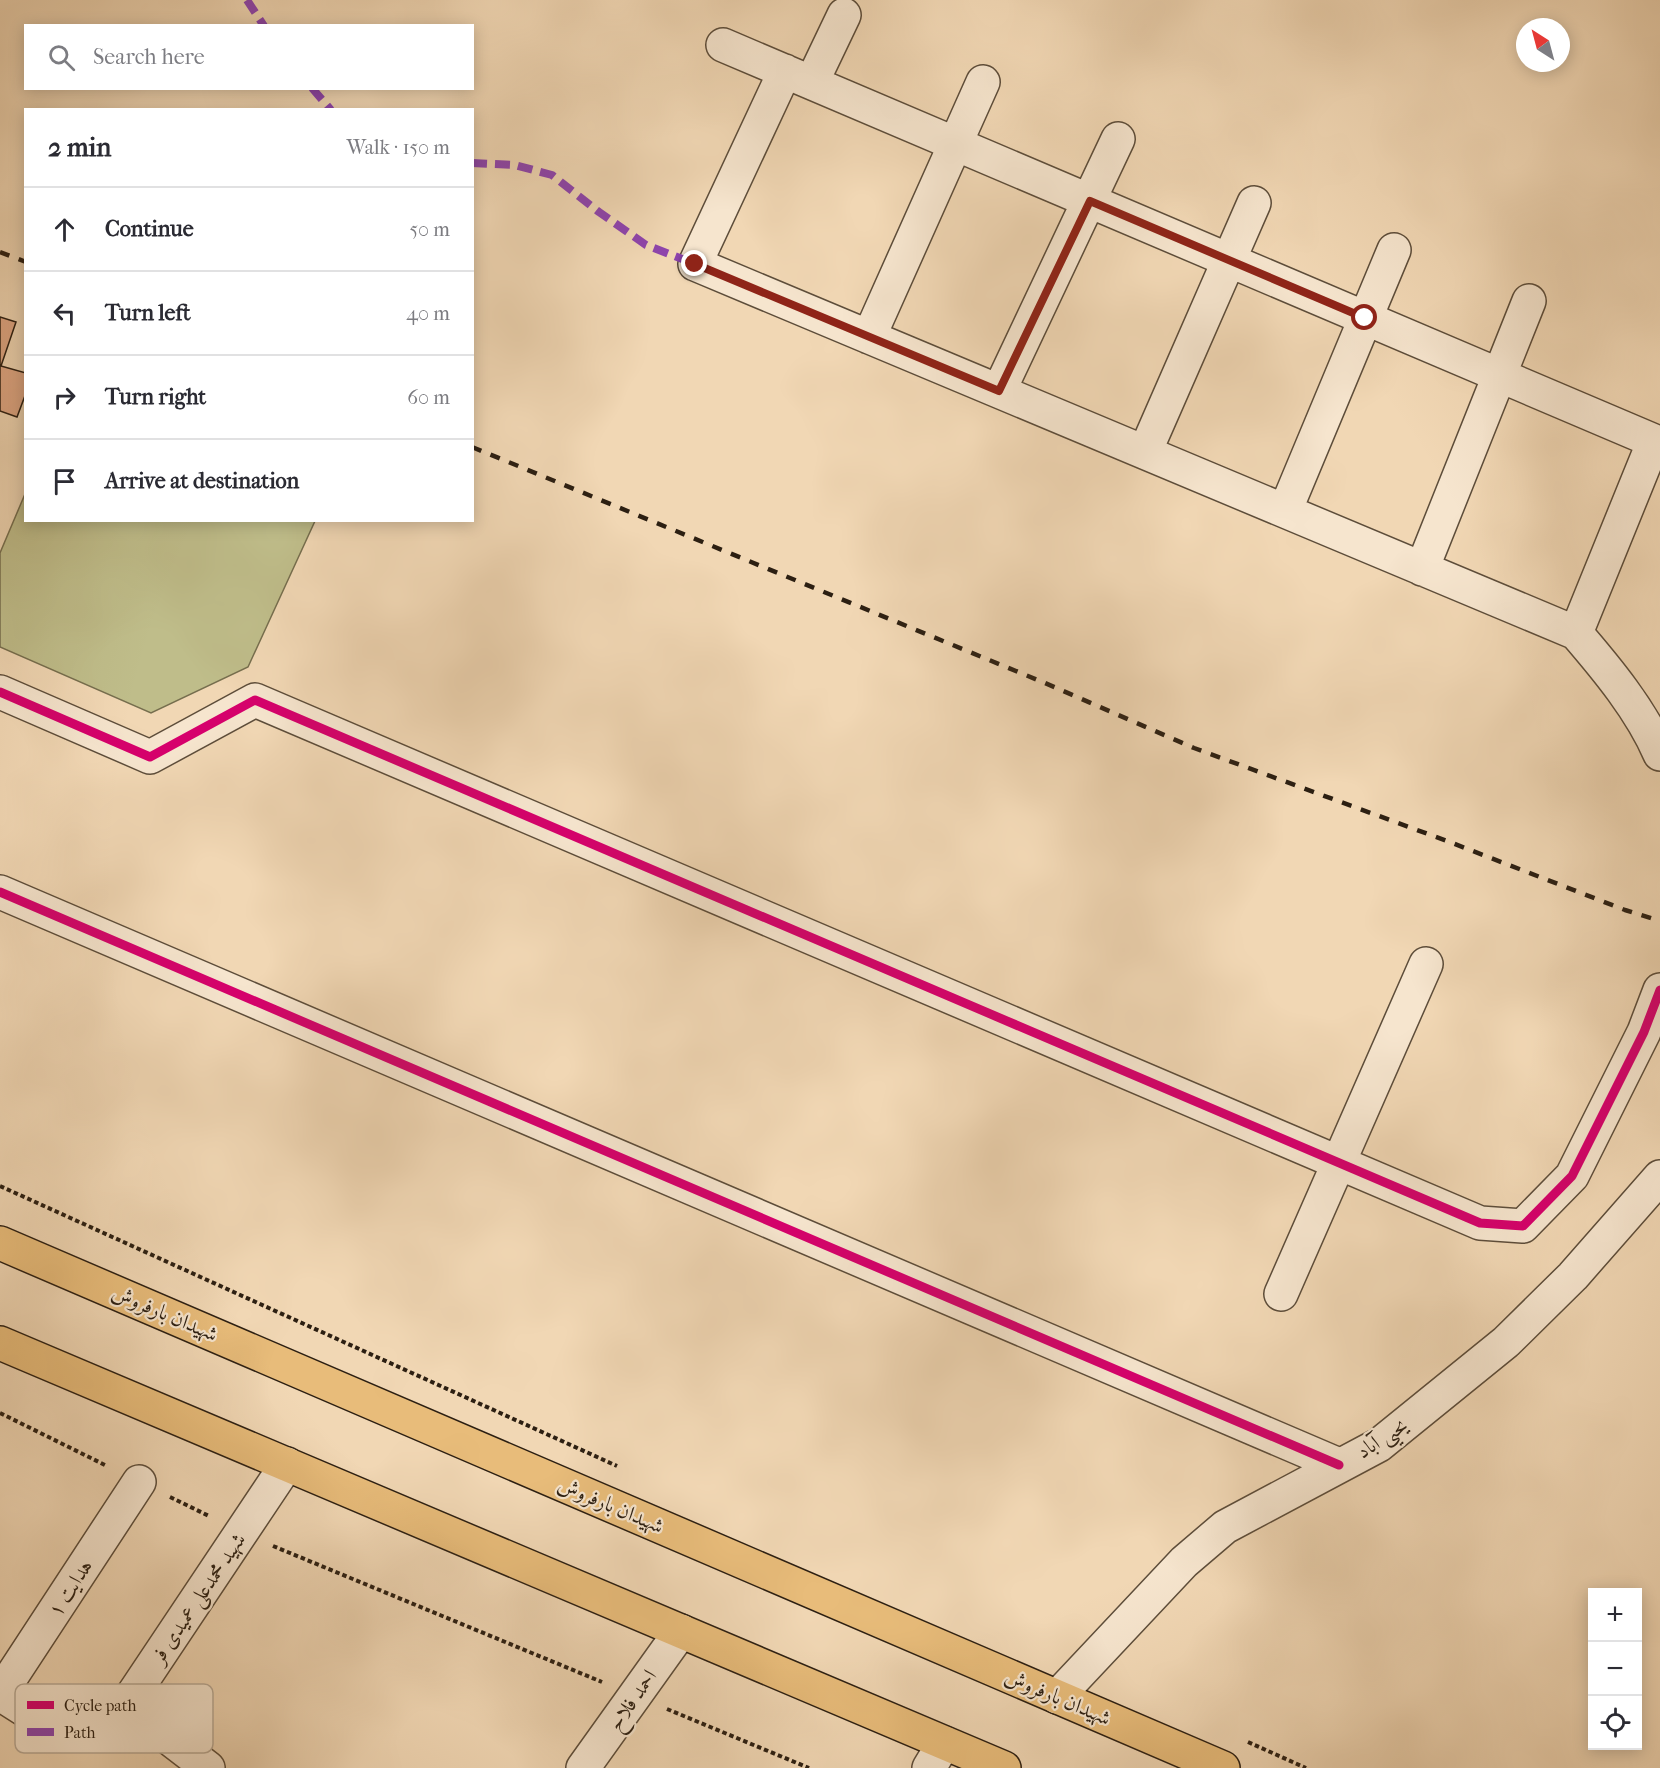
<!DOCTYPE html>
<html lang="en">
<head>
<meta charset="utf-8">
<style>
	:root { --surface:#fff; --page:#f2f2f3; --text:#2b2b33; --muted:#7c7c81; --line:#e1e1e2 }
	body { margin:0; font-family:"IM FELL French Canon",Amiri,serif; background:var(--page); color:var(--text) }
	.controls { position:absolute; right:18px; bottom:18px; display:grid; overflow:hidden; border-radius:0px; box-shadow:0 3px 15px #0003 }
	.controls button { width:54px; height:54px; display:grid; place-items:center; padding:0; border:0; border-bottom:2px solid var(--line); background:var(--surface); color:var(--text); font:30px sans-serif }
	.compass { position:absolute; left:1516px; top:18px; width:54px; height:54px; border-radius:50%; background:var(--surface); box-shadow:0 3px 15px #0003; rotate:324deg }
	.stop { position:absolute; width:18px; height:18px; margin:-14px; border:4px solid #8f2418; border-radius:50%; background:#fff }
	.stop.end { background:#8f2418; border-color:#fff; box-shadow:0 2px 6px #0008 }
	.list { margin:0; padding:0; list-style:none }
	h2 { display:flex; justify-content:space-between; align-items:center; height:78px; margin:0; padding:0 24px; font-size:26px }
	h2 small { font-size:20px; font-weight:400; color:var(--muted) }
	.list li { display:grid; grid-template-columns:39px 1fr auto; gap:18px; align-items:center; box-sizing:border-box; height:84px; padding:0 24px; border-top:2px solid var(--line) }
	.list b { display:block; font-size:22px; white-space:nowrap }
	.list em { font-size:20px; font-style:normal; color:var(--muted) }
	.icon { flex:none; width:33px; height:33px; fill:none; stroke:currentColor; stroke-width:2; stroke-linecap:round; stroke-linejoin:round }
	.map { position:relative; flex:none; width:1660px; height:1768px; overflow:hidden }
	.search { position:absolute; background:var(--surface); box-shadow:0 3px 15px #0003; left:24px; top:24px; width:450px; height:66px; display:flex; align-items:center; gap:15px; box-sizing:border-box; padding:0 21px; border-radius:0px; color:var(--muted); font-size:22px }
	.panel { position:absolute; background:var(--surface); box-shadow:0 3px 15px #0003; left:24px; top:108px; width:450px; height:414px; border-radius:0px }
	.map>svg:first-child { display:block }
</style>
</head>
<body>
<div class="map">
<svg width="1660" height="1768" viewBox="0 0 1660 1768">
	<rect width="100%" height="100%" fill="#f1d7b4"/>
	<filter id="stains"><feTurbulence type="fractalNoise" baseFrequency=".00333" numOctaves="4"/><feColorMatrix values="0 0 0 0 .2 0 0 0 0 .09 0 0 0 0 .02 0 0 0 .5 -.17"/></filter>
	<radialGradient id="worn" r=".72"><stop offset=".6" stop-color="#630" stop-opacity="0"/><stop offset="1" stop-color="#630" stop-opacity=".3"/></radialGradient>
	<path fill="#bfbd8a" stroke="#766e4e" stroke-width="1.5" d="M25,494l1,26 289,1 -67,146 -97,46 -151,-66v-94z"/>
	<path fill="#dfa784" stroke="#2c1f12" stroke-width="1.5" d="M0,317l16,5 -15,44 25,7v20l-9,24 -17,-6z"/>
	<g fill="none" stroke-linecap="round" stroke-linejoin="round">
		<g stroke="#5d4d3a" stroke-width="36">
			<path id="minor" d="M723,45l931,396 -78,192
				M785,71l-90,193 881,369c31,36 65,77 84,121
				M812,82l32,-67
				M869,337l114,-255
				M999,391l119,-252
				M1145,452l109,-249
				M1285,511l109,-261
				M1422,569l107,-268
				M0,692l150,65 105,-57 1225,523 43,3 49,-50 72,-144 16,-42
				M0,892l1339,573
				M1281,1294l145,-330
				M1057,1697l127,-135 41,-35 154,-82 127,-103 67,-66 87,-99
				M49,1725l-49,-31 139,-212
				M208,1768l-82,-63 161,-241
				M583,1768l98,-137
				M929,1768l15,-25"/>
		</g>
		<g stroke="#2c1f12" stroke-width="36">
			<path id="trunk" d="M0,1243l1223,525
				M0,1343l1004,425"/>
		</g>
		<path stroke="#2c1f12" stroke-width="4" stroke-dasharray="4.5 3" stroke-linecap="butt" d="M0,1186l617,280
			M0,1413l107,53
			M170,1497l39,19
			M273,1546l329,136
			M667,1709l142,59
			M1248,1742l58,26"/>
		<use href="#minor" stroke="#f6e5ce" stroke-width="33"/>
		<use href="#trunk" stroke="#e8bc7a" stroke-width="33"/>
		<path stroke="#2c1f12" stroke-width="4.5" stroke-dasharray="10 10" stroke-linecap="butt" d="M0,252l26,10
			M472,447l573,236 149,65 253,93 178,69 35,11"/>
		<path stroke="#8e44ad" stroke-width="8" stroke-dasharray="15 8" stroke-linecap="butt" d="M247,0l17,26
			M312,88l19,22
			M472,163l43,2 37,10 47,37 47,33 49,19"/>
		<g stroke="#f6e5ce" stroke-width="13">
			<path id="cycleway" d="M0,692l150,65 105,-57 1225,523 43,3 49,-50 72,-144 16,-42
				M0,892l1339,573"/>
		</g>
		<use href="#cycleway" stroke="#d6006c" stroke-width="9"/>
	</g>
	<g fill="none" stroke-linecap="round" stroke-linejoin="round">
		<path stroke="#8f2418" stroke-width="8" d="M695,264l304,127 91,-190 275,117"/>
	</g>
	<g text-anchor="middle" stroke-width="4.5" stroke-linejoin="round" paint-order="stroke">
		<g font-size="21" fill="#2c1f12" stroke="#f6e5ce">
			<text transform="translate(165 1313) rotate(23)" y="7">شهیدان بارفروش</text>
			<text transform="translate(1382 1438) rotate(-33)" y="7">یحیی آباد</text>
			<text transform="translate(611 1505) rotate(23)" y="7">شهیدان بارفروش</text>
			<text transform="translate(70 1588) rotate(-57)" y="7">هدایت ۱</text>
			<text transform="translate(198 1598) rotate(-56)" y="7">شهید محمدعلی عمیدی فر</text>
			<text transform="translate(1058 1697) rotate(23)" y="7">شهیدان بارفروش</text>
			<text transform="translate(632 1700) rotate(-55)" y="7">احمد فلاح</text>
		</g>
	</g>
	<rect x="15" y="1684" width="198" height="69" rx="9" fill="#f6e5ce" stroke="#b9aa96" stroke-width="1.5"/>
	<rect x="27" y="1701" width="27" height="8" fill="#d6006c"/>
	<rect x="27" y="1728" width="27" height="8" fill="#8e44ad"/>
	<g font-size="16" fill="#2c1f12">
		<text x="64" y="1711">Cycle path</text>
		<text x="64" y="1738">Path</text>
	</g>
	<rect width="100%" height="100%" filter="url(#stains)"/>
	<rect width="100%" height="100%" fill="url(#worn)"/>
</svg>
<div class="controls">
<button>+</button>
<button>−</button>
<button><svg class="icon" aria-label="locate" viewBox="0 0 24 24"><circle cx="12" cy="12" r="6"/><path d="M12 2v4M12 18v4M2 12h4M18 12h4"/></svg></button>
</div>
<svg class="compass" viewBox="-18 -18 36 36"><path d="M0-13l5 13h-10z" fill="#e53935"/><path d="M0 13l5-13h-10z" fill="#7c7c81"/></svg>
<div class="stop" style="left:1365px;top:318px"></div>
<div class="stop end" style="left:695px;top:264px"></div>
<div class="search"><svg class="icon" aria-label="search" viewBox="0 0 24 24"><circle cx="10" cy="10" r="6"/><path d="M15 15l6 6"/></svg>Search here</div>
<section class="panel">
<h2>2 min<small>Walk · 150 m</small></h2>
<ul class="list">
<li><svg class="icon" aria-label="ahead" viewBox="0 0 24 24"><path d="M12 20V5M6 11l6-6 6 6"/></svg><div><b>Continue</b></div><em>50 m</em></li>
<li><svg class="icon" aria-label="left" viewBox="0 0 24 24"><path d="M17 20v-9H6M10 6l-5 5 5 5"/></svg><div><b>Turn left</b></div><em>40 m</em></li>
<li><svg class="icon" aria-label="right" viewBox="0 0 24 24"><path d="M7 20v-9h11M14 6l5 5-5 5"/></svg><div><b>Turn right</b></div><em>60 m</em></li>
<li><svg class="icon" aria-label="arrive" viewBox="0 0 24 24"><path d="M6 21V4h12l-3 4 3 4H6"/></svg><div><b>Arrive at destination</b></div></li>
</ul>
</section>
</div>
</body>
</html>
